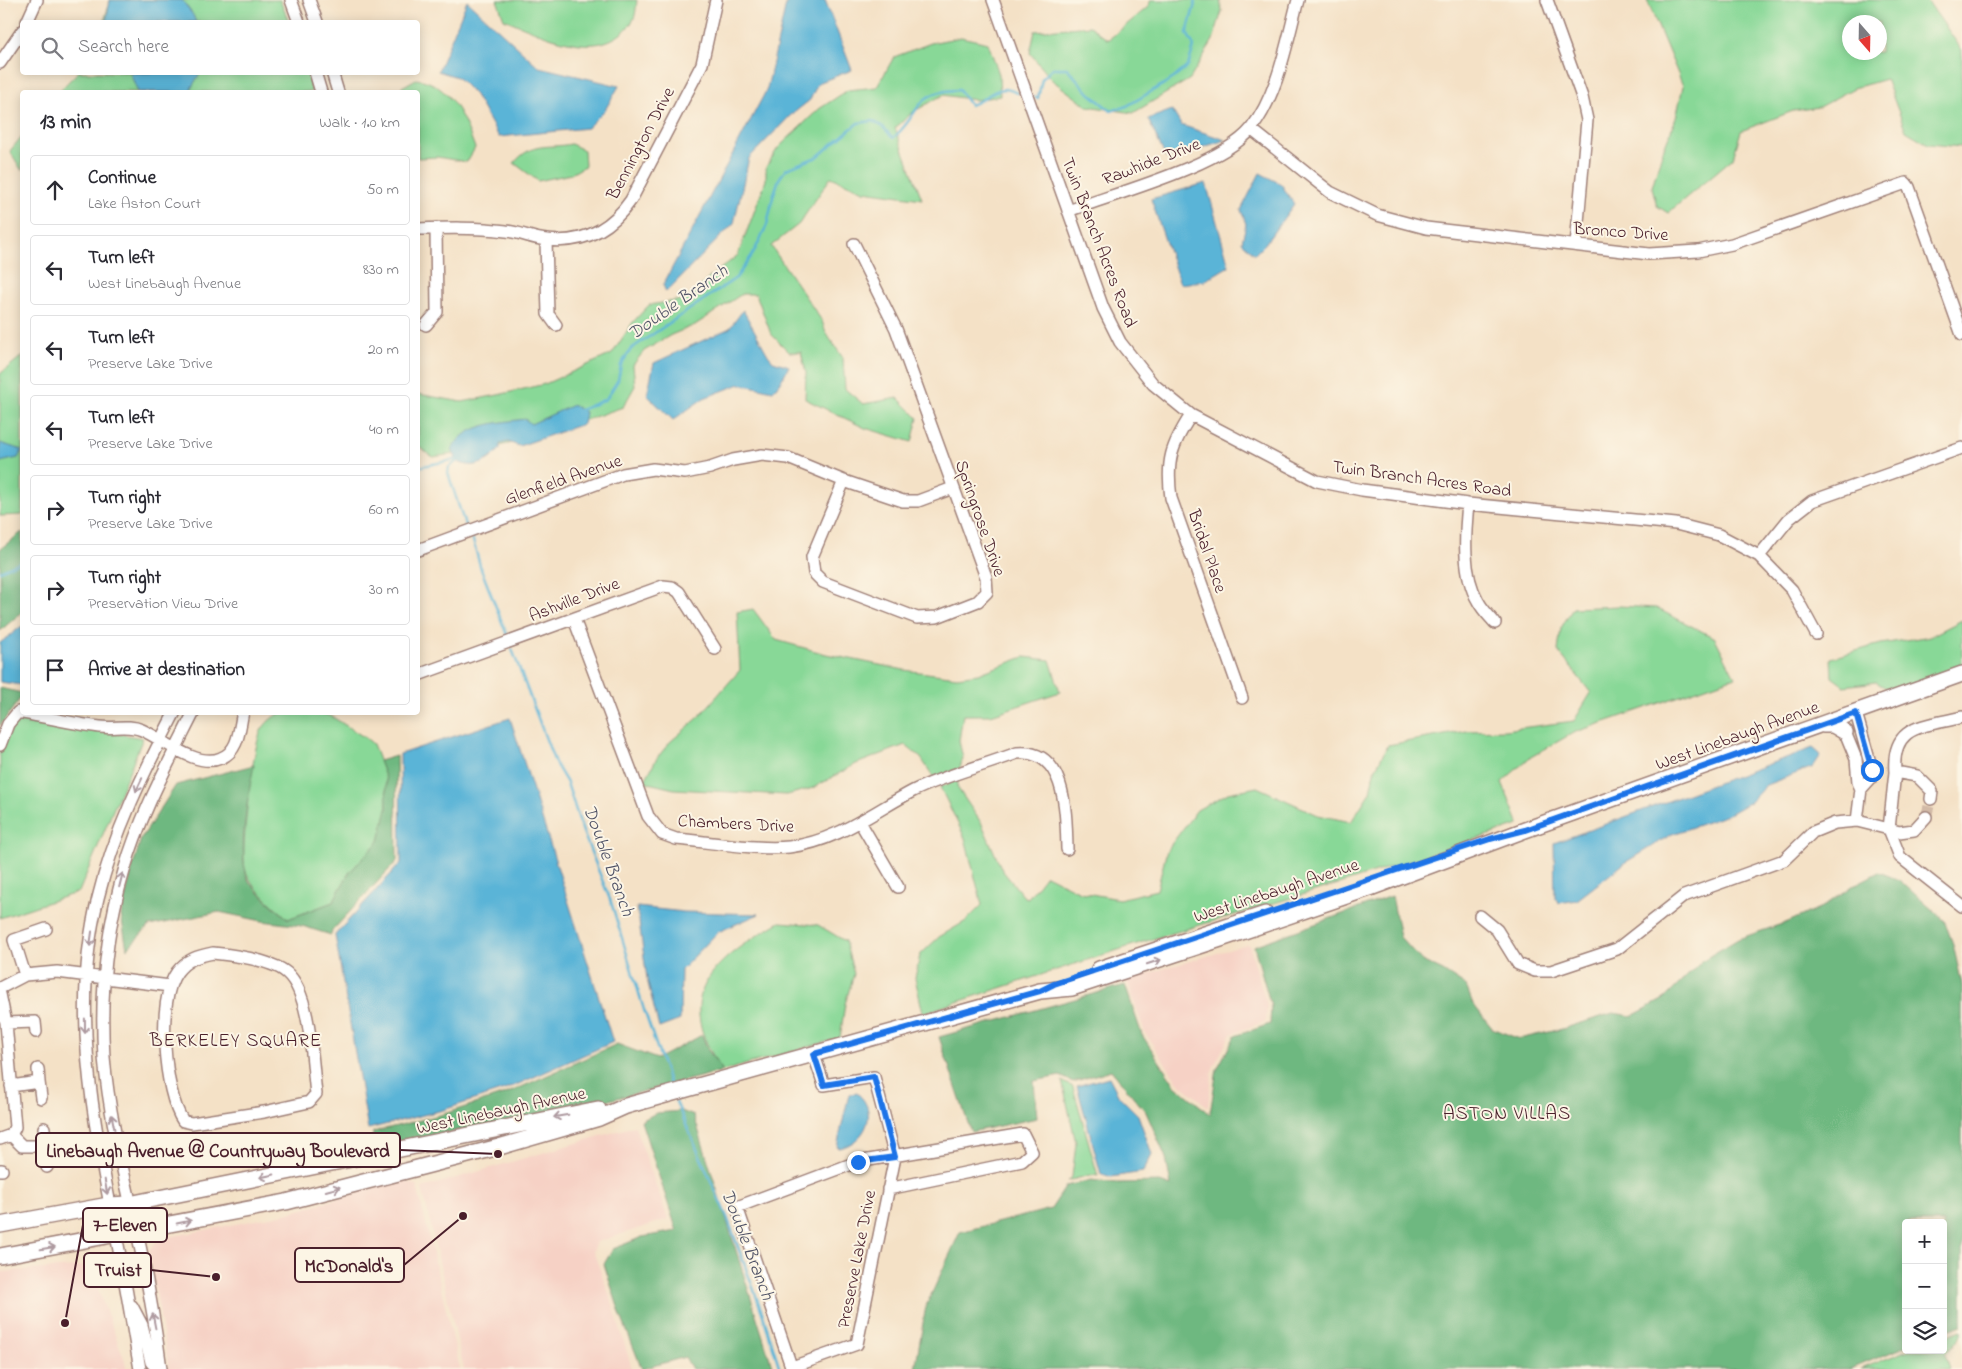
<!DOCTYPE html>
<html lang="en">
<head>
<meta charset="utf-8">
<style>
	:root { --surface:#fff; --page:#f7f7f7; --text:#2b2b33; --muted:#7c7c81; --line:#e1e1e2 }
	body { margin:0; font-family:"Indie Flower",sans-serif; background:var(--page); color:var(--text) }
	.controls { position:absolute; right:15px; bottom:15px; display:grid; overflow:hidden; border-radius:5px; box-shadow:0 2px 12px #0003 }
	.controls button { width:45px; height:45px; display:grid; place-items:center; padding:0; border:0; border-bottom:1px solid var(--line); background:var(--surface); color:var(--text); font:25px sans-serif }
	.compass { position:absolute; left:1842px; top:15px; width:45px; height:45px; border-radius:50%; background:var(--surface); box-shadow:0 2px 12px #0003; rotate:160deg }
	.stop { position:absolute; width:15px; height:15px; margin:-11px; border:4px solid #1a73e8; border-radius:50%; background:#fff }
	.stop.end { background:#1a73e8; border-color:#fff; box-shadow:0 1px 5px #0008 }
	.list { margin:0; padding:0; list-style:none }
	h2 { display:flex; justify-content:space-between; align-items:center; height:65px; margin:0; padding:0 20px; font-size:21px }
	h2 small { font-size:16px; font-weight:400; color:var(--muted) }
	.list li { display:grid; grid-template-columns:32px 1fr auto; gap:15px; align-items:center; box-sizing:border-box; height:70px; margin:0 10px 10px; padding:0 10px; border:1px solid var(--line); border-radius:5px }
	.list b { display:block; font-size:19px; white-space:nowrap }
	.list p { margin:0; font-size:16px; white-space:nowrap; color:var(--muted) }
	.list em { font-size:16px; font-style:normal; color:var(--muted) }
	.icon { flex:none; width:28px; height:28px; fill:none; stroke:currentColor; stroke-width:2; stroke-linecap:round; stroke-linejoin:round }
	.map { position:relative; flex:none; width:1962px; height:1369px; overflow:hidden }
	.search { position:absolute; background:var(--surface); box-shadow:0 2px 12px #0003; left:20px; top:20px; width:400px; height:55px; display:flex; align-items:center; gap:12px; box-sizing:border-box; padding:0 18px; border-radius:5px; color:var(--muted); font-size:19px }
	.panel { position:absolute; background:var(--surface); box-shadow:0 2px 12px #0003; left:20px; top:90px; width:400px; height:625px; border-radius:5px }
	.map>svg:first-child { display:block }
</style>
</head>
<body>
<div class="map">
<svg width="1962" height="1369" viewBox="0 0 1962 1369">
	<rect width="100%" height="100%" fill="#fcf5e5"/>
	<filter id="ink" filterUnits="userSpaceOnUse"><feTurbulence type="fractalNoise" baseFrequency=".02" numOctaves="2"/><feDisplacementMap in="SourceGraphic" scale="10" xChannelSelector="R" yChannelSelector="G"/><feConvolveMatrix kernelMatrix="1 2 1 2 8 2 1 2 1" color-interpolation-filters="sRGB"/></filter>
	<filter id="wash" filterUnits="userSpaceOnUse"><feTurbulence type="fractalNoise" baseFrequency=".0096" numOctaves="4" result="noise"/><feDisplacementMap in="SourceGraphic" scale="20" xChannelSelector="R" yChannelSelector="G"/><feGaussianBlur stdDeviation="1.12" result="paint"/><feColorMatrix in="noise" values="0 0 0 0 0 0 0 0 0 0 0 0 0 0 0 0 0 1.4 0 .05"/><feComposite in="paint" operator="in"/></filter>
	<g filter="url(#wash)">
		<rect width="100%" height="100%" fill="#f4e1c6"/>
		<path fill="#f6d1c5" d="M1249,944l18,62 -1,15 -35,13 -18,34 -5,39 -30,-25 -33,-49 -17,-50 -7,-2z
			M635,1126l33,93 -71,23 -4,9 19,51 20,67h-168l-42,-181z
			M401,1179l16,7 43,183h-291l-20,-119 10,-11 127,-25z
			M89,1266l36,95 1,8h-126v-97z"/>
		<path fill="#88d897" stroke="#697c61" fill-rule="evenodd" d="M110,0h170l9,22h-185z
			M497,0h140c-1,7 -1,17 -5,22 -31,44 -90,12 -128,-3z
			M1151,0h69l2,11 -9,29 -23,39 -57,34 -46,-7 -35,-26 -22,-27 5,-22 55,-5 18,14 40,-33z
			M1647,0h280l35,50v97l-34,-3 -22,-13 -20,-52 -32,9 -35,19 -26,4 -52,20 -8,27 -65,55 -11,-7 -5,-19 10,-34 14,-35 7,-32zM1850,22h30v30h-30z
			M961,37l27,6 11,31 1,22 -25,4 -32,-5 -30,17 -18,16 27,71 -58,-8 -33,-14 -32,47 -28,22 51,75 4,12 17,25 2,31 18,15 35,-6 20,20 -6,24 -47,-14 -60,-29 1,-27 -5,-20h-12l-18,-18 -15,-40h-14l-47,31 -24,10 -27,16 -11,14 2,21 -12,21 -92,32 -60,13 -39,5 -14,-11v-52l44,8 36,-7 47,-11 67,-30 21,-32 16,-17 39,-6 22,-22 28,-22 28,-75v-13l12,-19 41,-39 29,-19 29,-3 17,-30 37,-14z
			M78,72l229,1 5,19h-254z
			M416,79c34,3 49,42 59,69l-8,14 -30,-5 -19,1v-66h-18l2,-5z
			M22,136v35l-12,-20z
			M571,144l13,6 1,16 -14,8 -33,7 -24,-18c19,-22 32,-14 57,-19z
			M22,356v159l-22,1v-142z
			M1619,606l37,2 59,30 20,39 -162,56 -44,25 -27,24 17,43 -174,57 -202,60 -220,71 -8,-35 5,-23 19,-18 27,-16 16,-16 -17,-67 -25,-51 18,-7 -1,7 25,37 20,46 22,27 4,1 18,-23 34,17 39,7 38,-9 10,-40 30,-40 31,-17 29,-6 61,28 33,7 19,-30 4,-20 14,-27 79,-14 38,-1 69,-9 17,-28 -33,-42 3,-23 12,-20z
			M753,609l23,31 50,14 78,16 53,7 21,-3 46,-17 26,3 10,32 -69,23h-28l-4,26 4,17 -3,10 -26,10 -13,-20 -16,-13 -49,19 -43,24 -26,7 -113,-6 -30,-7 13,-24 13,-16 27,-23 43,-49 -3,-58z
			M1962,620v47l-71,24 -15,-9 -32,4 -12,-9 -1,-19 50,-14 50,-8z
			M286,712l33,1 12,3 36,23 6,5 13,35 1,30 -8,33 -30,31 -16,29 -45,17c-15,-15 -38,-31 -43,-51 -5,-17 8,-126 17,-139 7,-10 14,-15 24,-17z
			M20,717l123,21 -64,154 -79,26v-165l12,-26z
			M780,922l38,3 27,16 9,33 -9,30 -5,34 -117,33c-54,-76 -10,-111 57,-149z
			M1062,1081l11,6 25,89 -8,-1 -22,6 4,-4 4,-34z
			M1962,1330v4l-17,21 5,14h-89l47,-19h35v-13z"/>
		<path fill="#6eb880" stroke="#5c6c56" d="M22,532v80l-22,19v-82z
			M0,688l22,5v3l-22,30z
			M396,756l1,105 -65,70 -1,4 -29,-9 -40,-5 -43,-9 -70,14 -22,23 -6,-34 11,-46 9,-30 35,-54 78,-20c-5,25 -18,94 -5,116 8,12 28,28 39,38l45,-17 16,-29 30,-32 8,-32 -1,-30 -7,-18z
			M1879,872l20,8 45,40 9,24 9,41v340l-19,7v-109h-37v123l-55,23h-936l11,-63 34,-74 91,-23 15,-23 25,-6 26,3 43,-1 11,4 -5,-28 -20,-46 -35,-42 -38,12 -13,-6 -26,5 3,37 -66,14 -32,-95 186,-52 17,50 33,50 35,29 7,-45 18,-33 35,-12 1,-18 -17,-60 138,-50 8,41 22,24 21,10 23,15 7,18 19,24 27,11 43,-10 51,-16 19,3 32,-17 39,-39 35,-21 50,-17 38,-17 28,-20z
			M702,1035l6,15 15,21 -137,35 -217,42 -2,-3 5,-1 1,-12 71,-18 64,-21 109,-49 40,15z
			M681,1111l13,5 79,253h-81l-7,-12 -43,12 -21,-53 -17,-52 9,-15 29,-12 35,-6 -36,-110 15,-8z"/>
		<path fill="#5ab4d7" stroke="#526a81" d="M110,0h72l11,15 3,7h-90z
			M787,0h38l27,70 -34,13 -8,17 -19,15 -42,43 -15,65 -68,69 -3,-7 104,-196z
			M467,1l72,66 80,19 -14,24 -18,18 -88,9 -24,-42 -18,-18 -19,-6z
			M130,73h70l-11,19h-51z
			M1172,110l9,15 45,15 -60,18 -18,-39z
			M1260,173l21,11 13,20 -29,40 -10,10 -13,-12 4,-18 -5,-14z
			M1206,183l23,83 -25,15 -24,3 -29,-85z
			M743,310l25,45 5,6 16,5 -7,13 -9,12 -33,-7 -36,14 -31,22 -26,-25 7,-32 76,-35z
			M573,405l12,7 -2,12 -64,22 -11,-4 -8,2v5c-11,13 -25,21 -42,13l-6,-12c12,-27 47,-27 73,-31l6,5z
			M0,443l22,7 -4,8 -18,4z
			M22,626v59l-22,-3v-39z
			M510,718l103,324 -106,47 -64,21 -75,19 -33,-194 66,-72 -1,-109z
			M1813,748l8,7 -8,12 -47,18 -16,17 -25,14 -53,18 -46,28 -49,38 -18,3 -4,-5 -1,-55z
			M637,907l47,5 75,2 -41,18 -37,38 -1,50 -21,8 -12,-49z
			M1109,1077l10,19 19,19 14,39 -9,18 -32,5 -10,-3 -24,-88z
			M857,1093c23,19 8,49 -17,55l-3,-1 12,-53z"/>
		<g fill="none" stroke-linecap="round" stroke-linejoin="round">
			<path stroke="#5ab4d7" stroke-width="2.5" d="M1035,97l3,1 4,-19 11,-11h14l22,25 22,18 16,-5 47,-28 14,-12 6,-20 -7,-13 9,-33
				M581,410l25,-11 12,-19 3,-15 10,-16 105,-71 17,-24 14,-29 6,-28 6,-18 7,-10 31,-12 41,-34 15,-2 10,6 10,11c28,-23 20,-48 66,-48l11,15c13,-3 22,-16 35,-16 4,0 9,3 13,4
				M460,459l-11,8 -1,6 17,52
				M418,467l40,-8
				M472,537l9,32 26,66
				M0,571l22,-10
				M512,649l43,114 12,20 16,49 28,70 33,108 26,75
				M676,1102l51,115 35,95 18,57"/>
		</g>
	</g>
	<g filter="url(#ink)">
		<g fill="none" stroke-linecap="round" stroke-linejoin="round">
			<path stroke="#d2baa7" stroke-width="11" stroke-dasharray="11 5.5" stroke-linecap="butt" d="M1926,817l5,-18"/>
			<g stroke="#9f8078" stroke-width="14">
				<path id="minor" d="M291,0l8,22
					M309,0l8,22
					M993,0l110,308 17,34 33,42 38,31 126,66 45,9 106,14 208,20 43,11 40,21 33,34 24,44
					M1547,0l35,97 5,23 -11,125
					M27,22l10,-22
					M0,63l22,-32
					M315,72l6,20
					M332,72l6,20
					M1251,129l79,63 47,23 49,13 223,26 49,-3 34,-7 174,-61 3,4 53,148
					M1068,211c46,-17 154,-46 183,-82 27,-34 36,-88 47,-129
					M418,229c28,-1 59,-2 88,2 14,1 27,8 41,9 36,4 64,-11 84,-40l71,-136 14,-64
					M546,240l2,74 8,11
					M426,325l11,-13 -1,-84
					M1191,415c-20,31 -25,46 -20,83l71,200
					M844,481l-32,76 2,16 9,9 94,36 20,-1 41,-16 9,-9 -1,-15 -90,-248 -42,-85
					M1468,504c-3,30 -6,70 10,97 4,8 11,15 17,22
					M418,550l205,-76 30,-5 32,4 25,-5 23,-8 29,-5 26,3 56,23 59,20h15l35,-13
					M1759,556l30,-37 23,-18 150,-53
					M574,619l74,197 14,18 14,5c35,3 80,11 113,8 47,-5 84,-35 124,-56 32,-16 70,-25 104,-38 50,-5 49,61 50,96
					M418,675l245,-89 9,1 7,5 36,57
					M1856,713l16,57 -1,8 -10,11
					M1845,732l11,27 2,23 3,7 -4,32
					M0,745l8,-21 10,-12c27,5 55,12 82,15 15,2 28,-3 42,3 21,9 55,39 79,28 18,-7 18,-29 22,-46
					M1895,772l-6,57 10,3 15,-2 12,-13
					M1931,799l1,-8 -15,-15 -22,-4c-4,-50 32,-45 67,-55
					M860,822l38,65
					M1480,916l17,14 21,34 17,7h16l66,-22 67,-53 100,-36 29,-28 22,-9 22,-2 32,8 11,28 62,49
					M213,953c20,2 59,7 74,20 24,21 25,89 29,121l-7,8 -45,10 -72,11 -9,-2c-19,-28 -27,-121 -6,-149 10,-13 21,-16 36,-19z
					M25,975l-11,-35 32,-11
					M0,988l25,-13 32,-3 113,14
					M0,994l6,29 9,104 -4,8 -11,4
					M6,1023l29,-1 1,10
					M38,1069l1,13
					M11,1086l28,-4 2,16
					M44,1128l3,39
					M11,1135l11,11h23
					M0,1170h2
					M132,1306l10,19 9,37 6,7
					M792,1367l65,-23 38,-187 -21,-80 -50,8 -10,-30
					M140,1369c-8,-45 -15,-90 -24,-134 -22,-111 -46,-225 -18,-337 16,-66 46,-126 77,-186
					M161,1369c-6,-46 -14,-92 -24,-137 -13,-58 -28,-116 -33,-175 -4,-62 2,-126 20,-186 16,-56 44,-107 70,-159
					M792,1369l-55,-162 120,-45 166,-28 9,18 -10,9 -134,28"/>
			</g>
			<g stroke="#9f8078" stroke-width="18">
				<path id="major" d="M1823,725h10l12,7
					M1099,969l166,-55
					M0,1225l109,-20 20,-1 469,-95
					M0,1256l286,-54 213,-55 100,-29 27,-12 414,-115 32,-3 149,-49 149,-51 155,-58 437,-156"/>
			</g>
			<use href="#minor" stroke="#fff" stroke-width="11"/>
			<use href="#major" stroke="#fff" stroke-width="15"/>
		</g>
		<defs><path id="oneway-shaft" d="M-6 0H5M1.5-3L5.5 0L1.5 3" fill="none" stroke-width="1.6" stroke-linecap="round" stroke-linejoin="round" transform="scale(1.25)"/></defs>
		<g stroke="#ae9aa0">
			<use href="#oneway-shaft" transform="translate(139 785) rotate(115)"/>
			<use href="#oneway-shaft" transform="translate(121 880) rotate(-76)"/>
			<use href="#oneway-shaft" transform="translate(91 939) rotate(98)"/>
			<use href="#oneway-shaft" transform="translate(1154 962) rotate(-18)"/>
			<use href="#oneway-shaft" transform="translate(85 1026) rotate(89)"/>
			<use href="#oneway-shaft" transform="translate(561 1116) rotate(170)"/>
			<use href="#oneway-shaft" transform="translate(113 1122) rotate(-101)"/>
			<use href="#oneway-shaft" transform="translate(267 1176) rotate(168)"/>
			<use href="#oneway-shaft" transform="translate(106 1187) rotate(80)"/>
			<use href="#oneway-shaft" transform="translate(333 1189) rotate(-15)"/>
			<use href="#oneway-shaft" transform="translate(184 1222) rotate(-11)"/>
			<use href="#oneway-shaft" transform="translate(48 1248) rotate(-10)"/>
			<use href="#oneway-shaft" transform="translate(154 1321) rotate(-101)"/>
		</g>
	</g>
	<g fill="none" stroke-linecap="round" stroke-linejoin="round" filter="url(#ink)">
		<path stroke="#1a73e8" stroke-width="6" d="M858,1162l37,-5 -21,-80 -50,8 -10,-31 226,-63 14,-7 436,-145 35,-9 331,-117 16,57"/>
	</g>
	<g text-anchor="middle" stroke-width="4" stroke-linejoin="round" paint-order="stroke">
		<g font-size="18" fill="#4a1f2b" stroke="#fcf5e5">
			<text transform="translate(640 143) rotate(-62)" y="6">Bennington Drive</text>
			<text transform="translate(1151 161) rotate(-21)" y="6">Rawhide Drive</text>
			<text transform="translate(1621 231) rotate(4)" y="6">Bronco Drive</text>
			<text transform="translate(1100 242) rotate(69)" y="6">Twin Branch Acres Road</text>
			<text transform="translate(1422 478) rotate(8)" y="6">Twin Branch Acres Road</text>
			<text transform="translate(563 479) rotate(-19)" y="6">Glenfield Avenue</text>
			<text transform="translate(981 518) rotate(71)" y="6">Springrose Drive</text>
			<text transform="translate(1208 551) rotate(71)" y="6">Bridal Place</text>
			<text transform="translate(574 599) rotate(-21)" y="6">Ashville Drive</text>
			<text transform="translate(1737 735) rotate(-20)" y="6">West Linebaugh Avenue</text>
			<text transform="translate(736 823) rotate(3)" y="6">Chambers Drive</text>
			<text transform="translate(1276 890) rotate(-18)" y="6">West Linebaugh Avenue</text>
			<text transform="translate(501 1110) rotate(-12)" y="6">West Linebaugh Avenue</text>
			<text transform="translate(856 1259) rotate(-79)" y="6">Preserve Lake Drive</text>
		</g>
		<g font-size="19" font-style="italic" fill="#505367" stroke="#fcf5e5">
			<text transform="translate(677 301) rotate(-35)" y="7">Double Branch</text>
			<text transform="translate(610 860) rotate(70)" y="7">Double Branch</text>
			<text transform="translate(749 1244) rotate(69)" y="7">Double Branch</text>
		</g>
		<g font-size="19" letter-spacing="1" fill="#4a1f2b" stroke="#fcf5e5">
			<text x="236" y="1046">BERKELEY SQUARE</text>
			<text x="1507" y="1119">ASTON VILLAS</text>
		</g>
	</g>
	<path fill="none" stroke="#4a1f2b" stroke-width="2" d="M498 1154L400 1150M65 1323L83 1225M463 1216L404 1265M216 1277L151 1270"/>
	<g fill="#4a1f2b" stroke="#fcf5e5" stroke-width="2">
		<circle cx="498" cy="1154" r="5"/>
		<circle cx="65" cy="1323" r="5"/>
		<circle cx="463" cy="1216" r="5"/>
		<circle cx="216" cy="1277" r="5"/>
	</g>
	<g fill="#fcf5e5" stroke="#4a1f2b" stroke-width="2">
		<rect x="36" y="1133" width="364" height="34" rx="5"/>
		<rect x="83" y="1208" width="84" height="34" rx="5"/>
		<rect x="295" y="1248" width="109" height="34" rx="5"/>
		<rect x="84" y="1253" width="67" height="34" rx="5"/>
	</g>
	<g font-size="19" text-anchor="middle" font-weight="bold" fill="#4a1f2b">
		<text x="218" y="1157">Linebaugh Avenue @ Countryway Boulevard</text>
		<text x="125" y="1231">7-Eleven</text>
		<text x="349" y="1272">McDonald's</text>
		<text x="118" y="1276">Truist</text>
	</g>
</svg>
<div class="controls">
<button>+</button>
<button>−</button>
<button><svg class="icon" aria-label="layers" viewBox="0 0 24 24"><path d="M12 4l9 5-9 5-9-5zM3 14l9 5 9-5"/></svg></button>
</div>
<svg class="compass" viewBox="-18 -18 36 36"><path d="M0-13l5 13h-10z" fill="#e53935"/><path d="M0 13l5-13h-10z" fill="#7c7c81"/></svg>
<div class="stop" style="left:1872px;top:770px"></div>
<div class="stop end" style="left:858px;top:1162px"></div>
<div class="search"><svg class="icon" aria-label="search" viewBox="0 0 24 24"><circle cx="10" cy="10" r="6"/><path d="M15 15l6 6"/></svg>Search here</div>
<section class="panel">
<h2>13 min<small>Walk · 1.0 km</small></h2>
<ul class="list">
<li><svg class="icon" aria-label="ahead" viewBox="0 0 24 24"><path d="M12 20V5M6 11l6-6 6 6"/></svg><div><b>Continue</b><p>Lake Aston Court</p></div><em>50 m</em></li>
<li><svg class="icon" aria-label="left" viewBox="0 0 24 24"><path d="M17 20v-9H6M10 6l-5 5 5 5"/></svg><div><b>Turn left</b><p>West Linebaugh Avenue</p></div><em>830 m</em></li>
<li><svg class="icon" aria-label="left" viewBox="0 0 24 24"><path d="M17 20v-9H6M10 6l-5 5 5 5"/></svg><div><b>Turn left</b><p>Preserve Lake Drive</p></div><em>20 m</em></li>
<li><svg class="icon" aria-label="left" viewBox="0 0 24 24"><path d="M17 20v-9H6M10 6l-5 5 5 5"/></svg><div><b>Turn left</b><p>Preserve Lake Drive</p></div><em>40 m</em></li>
<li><svg class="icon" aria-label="right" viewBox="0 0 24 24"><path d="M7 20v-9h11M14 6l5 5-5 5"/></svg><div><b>Turn right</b><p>Preserve Lake Drive</p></div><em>60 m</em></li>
<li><svg class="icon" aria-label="right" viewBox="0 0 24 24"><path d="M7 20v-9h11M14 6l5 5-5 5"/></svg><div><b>Turn right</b><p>Preservation View Drive</p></div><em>30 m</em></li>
<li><svg class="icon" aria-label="arrive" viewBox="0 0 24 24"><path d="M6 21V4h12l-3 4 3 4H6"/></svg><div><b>Arrive at destination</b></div></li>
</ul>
</section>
</div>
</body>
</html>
